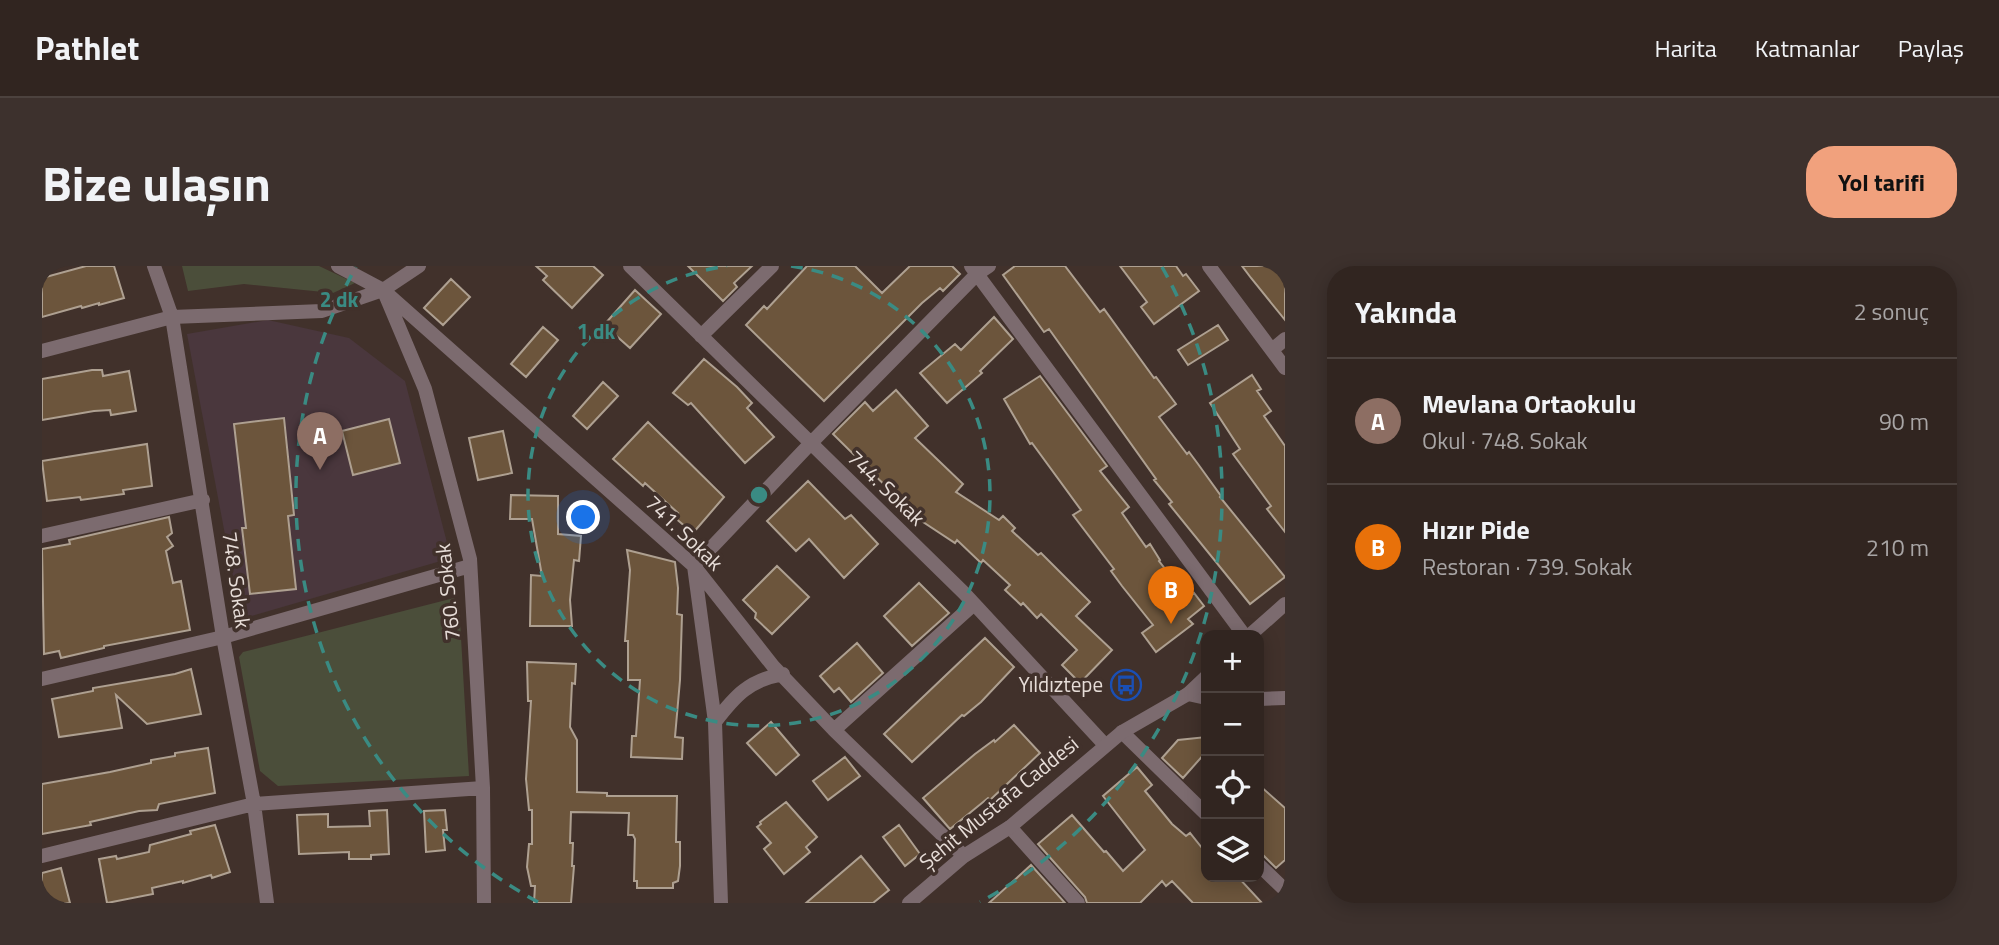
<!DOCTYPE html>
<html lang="tr">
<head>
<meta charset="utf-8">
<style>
	:root { --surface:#312520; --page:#3d312d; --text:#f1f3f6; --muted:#a8a5a5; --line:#4c423e; --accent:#f1a17d }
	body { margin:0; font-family:"Titillium Web",sans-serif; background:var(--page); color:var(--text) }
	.controls { position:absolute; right:21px; bottom:21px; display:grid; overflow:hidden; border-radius:14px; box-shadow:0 4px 18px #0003 }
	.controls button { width:63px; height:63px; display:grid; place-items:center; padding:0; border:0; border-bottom:2px solid var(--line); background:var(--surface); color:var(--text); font:35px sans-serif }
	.you { position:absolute; left:542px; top:252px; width:24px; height:24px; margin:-18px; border:5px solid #fff; border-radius:50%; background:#1a73e8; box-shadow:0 0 0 10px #1a73e833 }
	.badge { display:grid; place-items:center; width:46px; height:46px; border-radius:50%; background:var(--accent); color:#fff; font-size:23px; font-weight:700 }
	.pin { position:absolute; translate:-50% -58px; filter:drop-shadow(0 2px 4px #0008) }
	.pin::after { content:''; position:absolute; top:37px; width:24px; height:21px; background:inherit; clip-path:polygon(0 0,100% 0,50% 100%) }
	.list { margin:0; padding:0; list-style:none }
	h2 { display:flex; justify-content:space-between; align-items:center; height:91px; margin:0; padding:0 28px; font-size:30px }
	h2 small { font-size:23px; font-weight:400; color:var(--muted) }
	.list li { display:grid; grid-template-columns:46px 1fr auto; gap:21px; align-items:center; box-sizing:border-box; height:126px; padding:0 28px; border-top:2px solid var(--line) }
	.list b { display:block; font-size:26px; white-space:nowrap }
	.list p { margin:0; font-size:23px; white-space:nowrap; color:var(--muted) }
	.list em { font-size:23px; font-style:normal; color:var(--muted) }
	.icon { flex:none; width:38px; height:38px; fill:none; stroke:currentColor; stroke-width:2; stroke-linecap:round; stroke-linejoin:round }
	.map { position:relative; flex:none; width:1243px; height:637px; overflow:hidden; border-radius:28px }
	header { display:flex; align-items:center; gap:42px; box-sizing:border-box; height:98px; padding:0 35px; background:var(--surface); border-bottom:2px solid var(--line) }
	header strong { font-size:33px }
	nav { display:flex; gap:38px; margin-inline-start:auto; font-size:24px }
	.intro { display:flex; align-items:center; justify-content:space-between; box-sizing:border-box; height:168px; padding:0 42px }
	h1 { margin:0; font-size:49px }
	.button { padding:18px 32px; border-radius:28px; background:var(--accent); color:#111; font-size:24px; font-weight:700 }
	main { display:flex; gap:42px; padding:0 42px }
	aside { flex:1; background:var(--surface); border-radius:28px; box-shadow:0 4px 18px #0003 }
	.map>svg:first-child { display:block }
</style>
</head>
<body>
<header>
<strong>Pathlet</strong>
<nav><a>Harita</a><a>Katmanlar</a><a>Paylaş</a></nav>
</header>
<div class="intro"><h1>Bize ulaşın</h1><a class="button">Yol tarifi</a></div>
<main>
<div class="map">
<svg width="1243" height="637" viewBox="0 0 1243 637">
	<rect width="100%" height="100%" fill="#41312b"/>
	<path fill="#4a373d" d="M226,54l81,18 56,43 46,177 -210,61 -54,-285z"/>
	<path fill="#4b4e3a" d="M140,0h137l36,17 -22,10 -89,-9 -56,7z
		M412,332l5,5 10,173 -191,10 -18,-15 -21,-114 4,-5z"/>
	<path fill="#6c553c" stroke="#aea091" stroke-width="2" d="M44,0h28l10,32 -25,7v-2l-17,5 -1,-2 -39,11v-39z
		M494,0h57l10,9 -31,33 -29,-28 4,-4z
		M646,0h64l-18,17 3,4 -14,14z
		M765,0h48l27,27 28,-27h42l8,8 -17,17 -3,-3 -18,15 -98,98 -78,-76 18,-19 3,3z
		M973,0h50l35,46 4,-3 50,69 2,-1 20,27 -17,13 28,37 2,-2 9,12 23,32 -1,1 65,80 -35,27 -81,-100 3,-2 -18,-22 2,-1 -107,-150 -5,3 -41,-57z
		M1078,0h56l7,10 3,-2 13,17 -45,33 -13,-17 6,-5z
		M1200,0h43v54l-34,-42z
		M409,13l19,18 -27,28 -19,-17z
		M593,24l26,24 -31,34 -26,-23z
		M952,51l19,22 -33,32 2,2 -35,30 -27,-30 35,-29 6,6z
		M1176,59l10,15 -40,25 -10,-15z
		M501,61l15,13 -32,37 -15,-13z
		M662,93l33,28 15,16 -5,5 27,29 -29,26 -54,-60 -3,2 -15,-12z
		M50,104h10l1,6 26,-5 7,40 -25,4 -1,-5 -16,1 -52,9v-41z
		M1210,109l9,14 -4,2 14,20 -7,5 21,30v86l-18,-23 4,-3 -38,-52 7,-5 -30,-46z
		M998,110l67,90 -7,5 29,36 -7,6 24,34 4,-3 10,16 -1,1 29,37 6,-5 10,13 -16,13 5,5 -37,28 -14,-19 11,-8 -31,-39 -11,-15 3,-2 -41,-54 8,-5 -49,-67 -2,1 -26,-45z
		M561,116l15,14 -31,33 -14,-13z
		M854,124l32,36 -13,12 48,46 -7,8 43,28 4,-4 12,12 -3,3 26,24 3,-2 49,49 -14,14 36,34 -32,33 -18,-18 15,-15 -36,-36 -4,4 -14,-15 -2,2 -16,-15 5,-5 -27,-25 -2,3 -24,-23 -2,3 -35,-23 -87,-86 32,-32 8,9z
		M242,152l10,97 -6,1 8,73 -46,5 -8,-66h4l-12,-104z
		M347,153l11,44 -47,12 -11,-44z
		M606,156l76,75 -31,36 -19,-16 4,-4 -33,-30 -2,3 -30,-27z
		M461,165l9,42 -34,7 -9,-42z
		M105,178l5,42 -29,4 1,4 -43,6 -1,-3 -33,4 -5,-40z
		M766,215l37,38 6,-4 27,29 -34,34 -35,-39 -13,12 -29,-30z
		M469,229l47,1v38l23,2 -2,25 -5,-1 -4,40 2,26h-42l1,-51 11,1 -10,-57h-22z
		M127,251l3,16 -5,4 6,9 -7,5 7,32 8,-2 9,49 -86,16v2l-43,10 -2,-7 -15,3 -2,-105 28,-5 -1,-4z
		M585,284l48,12 3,26 -1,26 5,1 -2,65 -5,57 8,1 -1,21 -51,-2 1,-21h4l4,-56h-12v-39h-3l5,-71z
		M735,300l32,31 -37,37 -17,-16 1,-5 -13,-13z
		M877,317l30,30 -37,33 -28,-30z
		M943,372l29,29 -33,35 -17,14 -2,-1 -50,47 -28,-28z
		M815,377l26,30 -32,29 -12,-14 -5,4 -14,-16z
		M485,396l49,2 -1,20 -3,-1 -2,44 7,13v52l30,1v3h70l-1,46h4v24l-2,15 -5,2v5h-36v-7h-3l1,-42 -2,-4h-5l1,-22 -58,-1 -1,31h3l-1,23h2l-3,37h-37l1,-17h-4l-4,-19 2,-23h3v-34h-3l-3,-31 5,-78h-3z
		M149,403l10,45 -54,10 -31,-29 6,33 -63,9 -7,-38 41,-8v-3l82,-14z
		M729,456l28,33 -23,20 -29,-32z
		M972,459l26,28 -50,47 -2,-2 -38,31 -27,-31 52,-44 19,-14 1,2z
		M1164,471v15l-23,26 -21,-20 16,-18z
		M166,482l7,45 -56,11 -2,6 -18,1 -49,11 1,3 -49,9v-50l68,-12 41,-9v-3l24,-4v-3z
		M803,491l15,19 -32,24 -15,-19z
		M1095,501l15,18 -7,6 27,33 14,12 4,-3 16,20v24h32l24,26h-69l-21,-22 -6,5 -4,-5 -22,22h-53l-2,-6 -47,-53 34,-29 32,37 2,-1 17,20 22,-21 -42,-54z
		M1217,519l26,23v52l-9,8 -17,-17z
		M744,536l31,35 -11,10 4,5 -26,22 -20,-25 7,-6 -14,-16 4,-3 -1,-2z
		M345,544l2,44 -18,1v4h-22v-7l-50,2 -2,-39 31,-1v13l42,-1 -1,-15z
		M403,544l2,20h-4l2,20 -19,2 -2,-41z
		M173,559l15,47 -18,6 -1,-3 -28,8v-2l-31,7 1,6 -46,9 -8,-44 17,-3 1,3 32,-7 1,-7 41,-11 -1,-3z
		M857,559l21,29 -15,12 -22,-29z
		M819,590l28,34 -16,13h-67z
		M989,599l34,38h-76z
		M19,602l9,35h-28v-30z"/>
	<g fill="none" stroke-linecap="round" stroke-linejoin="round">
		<path stroke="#7c6b6f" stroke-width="14" d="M112,0l18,51 51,320 31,167 13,99
			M296,0l45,24 311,276 79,100 61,64 130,126
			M588,0l334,327 141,152
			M929,0l273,369
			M1167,0l76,102
			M343,28l40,95 45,170 13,229 1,115
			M659,70l71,-70
			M1230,84l13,-11
			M0,85l130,-34 150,-6 61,-21 36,-24
			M0,270l161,-36
			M0,413l181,-42 247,-71
			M1146,428l18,4
			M1217,433l26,-1
			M673,456c20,-26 34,-42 68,-48
			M792,464l140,-126
			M1080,466l84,82
			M968,561l68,76
			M0,590l212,-52 229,-16
			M1217,599l26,25
			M679,637l-6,-181 -21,-156 116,-122 167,-170 12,-8"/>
		<path stroke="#7c6b6f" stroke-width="14" d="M1208,369l35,-31
			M867,637l55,-47 46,-29 112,-95 66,-38 18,-17"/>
	</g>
	<g fill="none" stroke="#3a8b83" stroke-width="3.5" stroke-dasharray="12 9">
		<path d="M749 0A231 231 0 1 1 685 0"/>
		<path d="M496 636A463 463 0 0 1 314 1M1120 1A463 463 0 0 1 938 636"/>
	</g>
	<defs>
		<g id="bus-ring" transform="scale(1.575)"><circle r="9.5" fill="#41312b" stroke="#1a4fb4" stroke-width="1.5"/><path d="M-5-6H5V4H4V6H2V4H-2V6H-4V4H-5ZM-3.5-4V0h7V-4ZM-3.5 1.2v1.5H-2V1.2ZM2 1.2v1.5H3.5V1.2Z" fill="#1a4fb4"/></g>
	</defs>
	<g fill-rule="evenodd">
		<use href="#bus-ring" x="1084" y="419"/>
	</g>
	<g text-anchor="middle" stroke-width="7" stroke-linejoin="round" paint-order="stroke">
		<g font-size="21" fill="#e7ddd8" stroke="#41312b">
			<text transform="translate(844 222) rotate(44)" y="7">744. Sokak</text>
			<text transform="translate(642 267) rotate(44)" y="7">741. Sokak</text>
			<text transform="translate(194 314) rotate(82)" y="7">748. Sokak</text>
			<text transform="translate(406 326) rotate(-96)" y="7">760. Sokak</text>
			<text transform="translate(957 537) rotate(-39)" y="7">Şehit Mustafa Caddesi</text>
		</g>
		<g font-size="21" fill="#e7ddd8" stroke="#41312b" text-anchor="end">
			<text x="1061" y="426">Yıldıztepe</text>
		</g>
	</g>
	<circle cx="717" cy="229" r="10" fill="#3a8b83" stroke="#41312b" stroke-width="3.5"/>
	<g font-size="21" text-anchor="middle" font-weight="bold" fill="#3a8b83" stroke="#41312b" stroke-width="7" stroke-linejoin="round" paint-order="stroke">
		<text x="297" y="41">2 dk</text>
		<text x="554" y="73">1 dk</text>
	</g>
</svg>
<div class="controls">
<button>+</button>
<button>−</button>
<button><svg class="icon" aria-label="locate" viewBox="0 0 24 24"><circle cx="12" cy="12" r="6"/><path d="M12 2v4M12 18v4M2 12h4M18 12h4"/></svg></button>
<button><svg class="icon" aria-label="layers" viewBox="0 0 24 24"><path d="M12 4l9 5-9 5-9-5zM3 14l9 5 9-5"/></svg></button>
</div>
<div class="you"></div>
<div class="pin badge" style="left:278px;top:204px;background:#8d6e63">A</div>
<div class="pin badge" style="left:1129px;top:358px;background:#e8710a">B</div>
</div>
<aside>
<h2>Yakında<small>2 sonuç</small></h2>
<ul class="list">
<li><span class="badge" style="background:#8d6e63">A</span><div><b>Mevlana Ortaokulu</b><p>Okul · 748. Sokak</p></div><em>90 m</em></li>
<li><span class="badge" style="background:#e8710a">B</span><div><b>Hızır Pide</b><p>Restoran · 739. Sokak</p></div><em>210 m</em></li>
</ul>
</aside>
</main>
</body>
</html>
